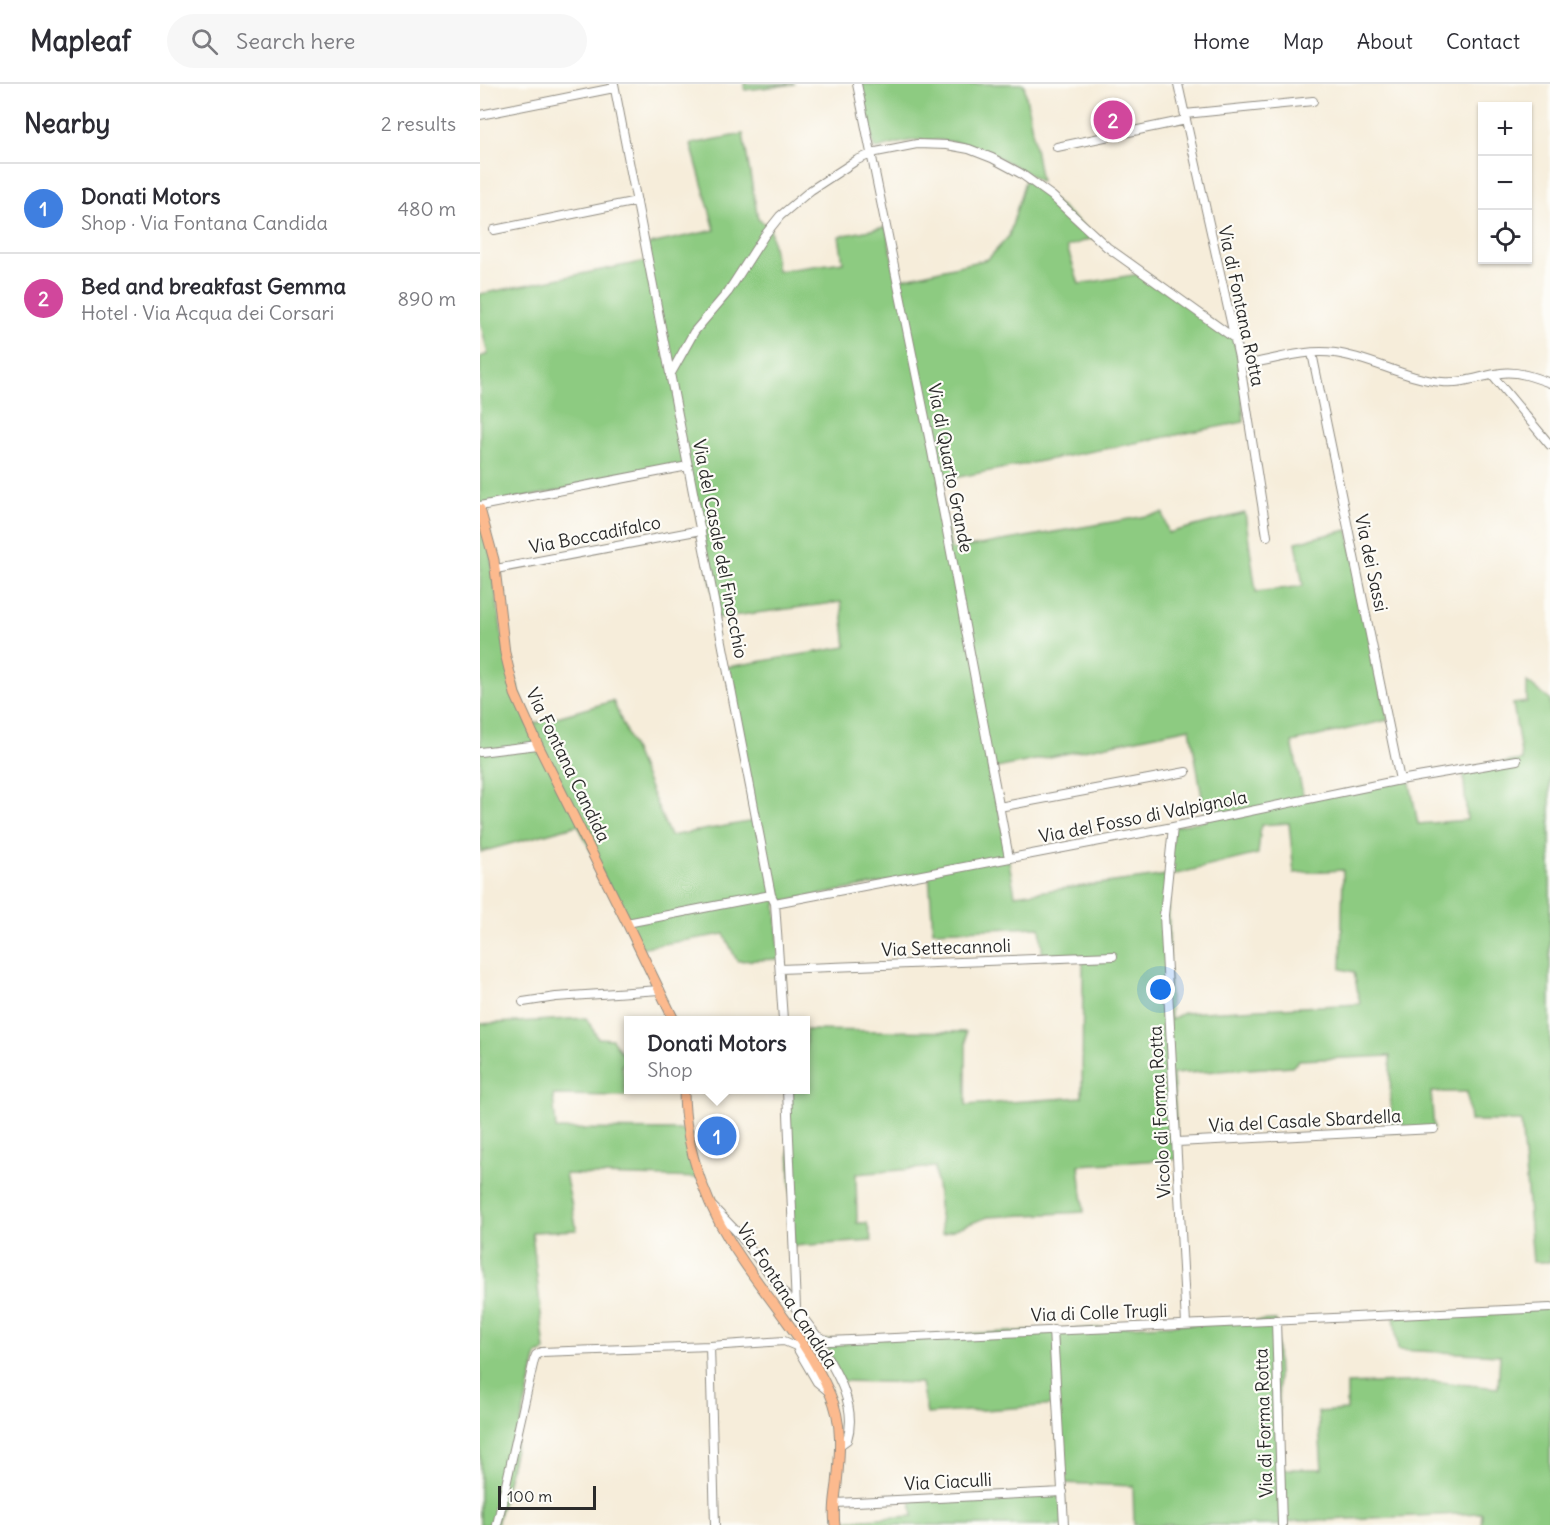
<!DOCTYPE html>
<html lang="en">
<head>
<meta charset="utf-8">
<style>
	:root { --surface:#fff; --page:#f7f7f7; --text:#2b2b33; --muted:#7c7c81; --line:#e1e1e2; --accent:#c8321e }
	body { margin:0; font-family:Delius,sans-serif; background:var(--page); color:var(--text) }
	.controls { position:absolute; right:18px; top:18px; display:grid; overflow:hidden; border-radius:0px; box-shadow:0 2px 4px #0004 }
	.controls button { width:54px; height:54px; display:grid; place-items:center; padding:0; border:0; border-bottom:2px solid var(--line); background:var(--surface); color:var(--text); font:30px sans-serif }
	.scale { position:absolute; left:18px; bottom:15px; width:98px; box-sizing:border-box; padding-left:6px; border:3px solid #2b2b2b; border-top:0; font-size:16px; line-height:21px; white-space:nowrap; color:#2b2b2b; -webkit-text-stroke:4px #fdfcf7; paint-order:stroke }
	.you { position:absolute; left:681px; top:906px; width:21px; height:21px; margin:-15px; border:4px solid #fff; border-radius:50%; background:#1a73e8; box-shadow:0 0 0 9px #1a73e833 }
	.badge { display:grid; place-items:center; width:39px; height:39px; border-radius:50%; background:var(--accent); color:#fff; font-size:20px; font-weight:700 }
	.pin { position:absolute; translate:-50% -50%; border:3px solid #fff; box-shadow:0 2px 6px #0006 }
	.popup { position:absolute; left:144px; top:932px; width:186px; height:78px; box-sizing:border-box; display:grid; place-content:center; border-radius:0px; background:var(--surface); filter:drop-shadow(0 2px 4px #0005); font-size:20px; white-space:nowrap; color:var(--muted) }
	.popup b { font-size:22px; color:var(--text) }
	.popup::after { content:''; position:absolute; left:50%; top:100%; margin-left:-12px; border:12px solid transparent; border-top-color:var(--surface) }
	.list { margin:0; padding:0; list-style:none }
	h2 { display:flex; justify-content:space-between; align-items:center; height:78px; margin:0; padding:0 24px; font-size:26px }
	h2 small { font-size:20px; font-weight:400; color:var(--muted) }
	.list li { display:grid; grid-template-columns:39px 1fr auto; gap:18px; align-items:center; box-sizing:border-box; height:90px; padding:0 24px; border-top:2px solid var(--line) }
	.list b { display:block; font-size:22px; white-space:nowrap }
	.list p { margin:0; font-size:20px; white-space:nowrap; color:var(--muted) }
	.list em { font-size:20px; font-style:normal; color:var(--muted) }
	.icon { flex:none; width:33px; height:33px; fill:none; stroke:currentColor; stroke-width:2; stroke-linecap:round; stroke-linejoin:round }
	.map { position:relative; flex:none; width:1070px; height:1441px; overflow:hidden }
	header { display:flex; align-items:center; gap:36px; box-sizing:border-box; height:84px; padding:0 30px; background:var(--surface); border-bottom:2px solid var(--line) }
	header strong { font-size:28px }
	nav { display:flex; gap:33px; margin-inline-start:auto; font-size:21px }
	.search { width:420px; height:54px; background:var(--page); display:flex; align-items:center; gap:15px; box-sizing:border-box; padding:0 21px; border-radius:33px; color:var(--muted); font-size:22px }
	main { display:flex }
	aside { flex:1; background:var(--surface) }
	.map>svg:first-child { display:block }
</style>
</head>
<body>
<header>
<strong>Mapleaf</strong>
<div class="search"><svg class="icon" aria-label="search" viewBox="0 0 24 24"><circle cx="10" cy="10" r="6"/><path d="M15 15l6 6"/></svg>Search here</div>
<nav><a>Home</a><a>Map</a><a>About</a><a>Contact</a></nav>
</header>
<main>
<aside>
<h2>Nearby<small>2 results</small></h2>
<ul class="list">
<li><span class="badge" style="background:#3f7fe0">1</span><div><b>Donati Motors</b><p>Shop · Via Fontana Candida</p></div><em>480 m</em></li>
<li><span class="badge" style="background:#d1479c">2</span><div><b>Bed and breakfast Gemma</b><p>Hotel · Via Acqua dei Corsari</p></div><em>890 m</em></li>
</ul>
</aside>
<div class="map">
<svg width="1070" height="1441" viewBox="0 0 1070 1441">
	<rect width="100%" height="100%" fill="#fdfcf7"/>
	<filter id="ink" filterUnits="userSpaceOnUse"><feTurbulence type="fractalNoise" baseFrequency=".0167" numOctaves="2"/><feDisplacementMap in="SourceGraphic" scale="12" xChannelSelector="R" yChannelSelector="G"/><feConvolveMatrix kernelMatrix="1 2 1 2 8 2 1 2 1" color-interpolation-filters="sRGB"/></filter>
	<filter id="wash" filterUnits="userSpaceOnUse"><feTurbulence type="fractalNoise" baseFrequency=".008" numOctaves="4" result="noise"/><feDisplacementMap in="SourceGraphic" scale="24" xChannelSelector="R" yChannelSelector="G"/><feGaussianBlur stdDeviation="1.35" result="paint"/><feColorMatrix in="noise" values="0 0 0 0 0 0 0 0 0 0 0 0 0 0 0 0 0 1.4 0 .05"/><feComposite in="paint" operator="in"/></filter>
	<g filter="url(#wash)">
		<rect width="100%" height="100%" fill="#f6edda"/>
		<path fill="#8dcb81" stroke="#5c7b56" stroke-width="1.5" fill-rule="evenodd" d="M264,0h51l-50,6z
			M381,0h163l17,98c-39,-25 -74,-45 -122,-42 -14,0 -29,6 -42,9l-3,-1z
			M263,50l15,85 12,8 7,44 66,-9 -4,-26 47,-9 11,53 91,-21 21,-23 17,-59 70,60 -29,10 12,37 66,-11 89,65 5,20 5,64 -306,59 13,69 212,-37 5,20 77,-20 11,79 47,-6 -7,-44 52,-12 40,190 -96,22 12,58 105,-22 9,46 49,-4 -4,-51 59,-9 -9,-56 14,-2v-20l23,18v562h-17l-12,-141h-51l-3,-29h-36l3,37 -43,2 -1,-75 -91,4 -6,6 -120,8 5,85 -99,6 5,47 -96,5 -46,17 -7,-67 -79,7 1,49h10l5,18 -79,5 -6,-156h19v-60l160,2v73l116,-8 1,-140 -40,2 -3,-32 -107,4 -4,-57 -153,29 3,56 -42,2 -13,-27 -85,14 -61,-123 -97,27 -1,-343 8,27 14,99 27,90 84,-24 57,135 84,-15 -27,-154 119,-20 -5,-45 -123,16 -30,-152 -208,40v-149l8,-3 -8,-33v-27l167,-33 -2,-16 70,-15 -24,-86zM710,644l16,92 -33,7 -6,48 -152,20 -23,-126zM809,739l5,50 49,-3 -2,99 13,3 6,32 -177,9 -13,7 -2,-144 90,-22 3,-29z
			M106,934l12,20 14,1 16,23 -6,2 4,32 -73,-1 3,34 131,1 14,48 -136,-4 12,56 -45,2 13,119 -8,3 -40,171h-17v-501z
			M1070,1224v217h-69l1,-12 -199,9 -1,3h-148l-1,-39 -71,-3 -5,-78 -130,9 -6,-31 -81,-2 -15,-41 451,-20 5,149h41l-4,-57 29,-2v-26l83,-3 68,7 2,-33 -102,-5 -4,-34z
			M583,1408l1,33h-229l-1,-4 79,-5 -2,-17z"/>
	</g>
	<g filter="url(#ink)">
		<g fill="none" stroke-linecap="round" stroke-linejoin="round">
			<g stroke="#908c82" stroke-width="10">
				<path id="minor" d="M134,0l157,811 4,8 8,117
					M377,0l75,368 77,406
					M698,0l61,274 28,178
					M705,30l128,-13
					M0,31l134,-27
					M577,63l129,-27
					M14,146l143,-29
					M832,269l88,427
					M760,275l3,4 6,1c27,-5 58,-15 86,-11 37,5 70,26 107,29 21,2 39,-6 59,-9 17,-2 33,4 49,10
					M190,291l24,-43 34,-40 36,-56 16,-20 31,-26 46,-30 19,-8 41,-8 30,1 22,4 23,9 28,15 32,23 55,51 127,91
					M1012,291l58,70
					M0,422l208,-40
					M16,485l205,-39
					M0,668l58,-7
					M519,723l187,-35
					M693,743l-9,88 22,409
					M295,819l398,-76 227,-47 117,-20
					M147,839l144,-28
					M300,885l333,-13
					M43,918l33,-5 104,-7
					M307,1006l9,218
					M697,1058l257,-13
					M233,1123l25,26 79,103 12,5 721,-33
					M796,1236l6,205
					M573,1246l11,195
					M334,1251c18,30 45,68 33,105l-7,5
					M230,1262l5,179
					M355,1419l228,-11
					M17,1441l37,-165 2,-5 5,-3 169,-6 74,-5 12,5 21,36 11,9"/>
			</g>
			<g stroke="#908c82" stroke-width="11">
				<path id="major" d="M0,425l14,51 11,93 10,41 23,51 89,178 47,97
					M204,1006c0,61 25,124 61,174 29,42 65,83 85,130 13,28 10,60 7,90 -2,14 -4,27 -2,41"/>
			</g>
			<use href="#minor" stroke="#fff" stroke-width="8"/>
			<use href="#major" stroke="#fcba8e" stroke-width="9"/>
		</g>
	</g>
	<g text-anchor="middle" stroke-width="4.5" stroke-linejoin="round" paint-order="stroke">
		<g font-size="18" fill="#2b2b2b" stroke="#fdfcf7">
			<text transform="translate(761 222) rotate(78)" y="6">Via di Fontana Rotta</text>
			<text transform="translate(470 384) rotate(79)" y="6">Via di Quarto Grande</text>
			<text transform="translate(115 451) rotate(-11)" y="6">Via Boccadifalco</text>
			<text transform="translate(240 465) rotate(79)" y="6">Via del Casale del Finocchio</text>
			<text transform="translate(891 479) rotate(78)" y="6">Via dei Sassi</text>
			<text transform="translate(88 681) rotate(64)" y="6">Via Fontana Candida</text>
			<text transform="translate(663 733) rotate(-11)" y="6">Via del Fosso di Valpignola</text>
			<text transform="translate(466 864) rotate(-2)" y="6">Via Settecannoli</text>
			<text transform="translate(680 1028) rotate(-93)" y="6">Vicolo di Forma Rotta</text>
			<text transform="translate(825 1037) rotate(-3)" y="6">Via del Casale Sbardella</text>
			<text transform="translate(307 1212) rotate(57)" y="6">Via Fontana Candida</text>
			<text transform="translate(619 1229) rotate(-2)" y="6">Via di Colle Trugli</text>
			<text transform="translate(784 1339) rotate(-92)" y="6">Via di Forma Rotta</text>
			<text transform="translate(468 1398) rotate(-3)" y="6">Via Ciaculli</text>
		</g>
	</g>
</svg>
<div class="controls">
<button>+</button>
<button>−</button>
<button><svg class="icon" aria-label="locate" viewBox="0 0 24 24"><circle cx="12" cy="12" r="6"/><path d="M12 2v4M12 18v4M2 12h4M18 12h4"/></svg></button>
</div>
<div class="scale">100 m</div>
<div class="you"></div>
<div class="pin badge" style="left:237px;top:1052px;background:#3f7fe0">1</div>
<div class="popup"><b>Donati Motors</b>Shop</div>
<div class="pin badge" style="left:633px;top:36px;background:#d1479c">2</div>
</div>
</main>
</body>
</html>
